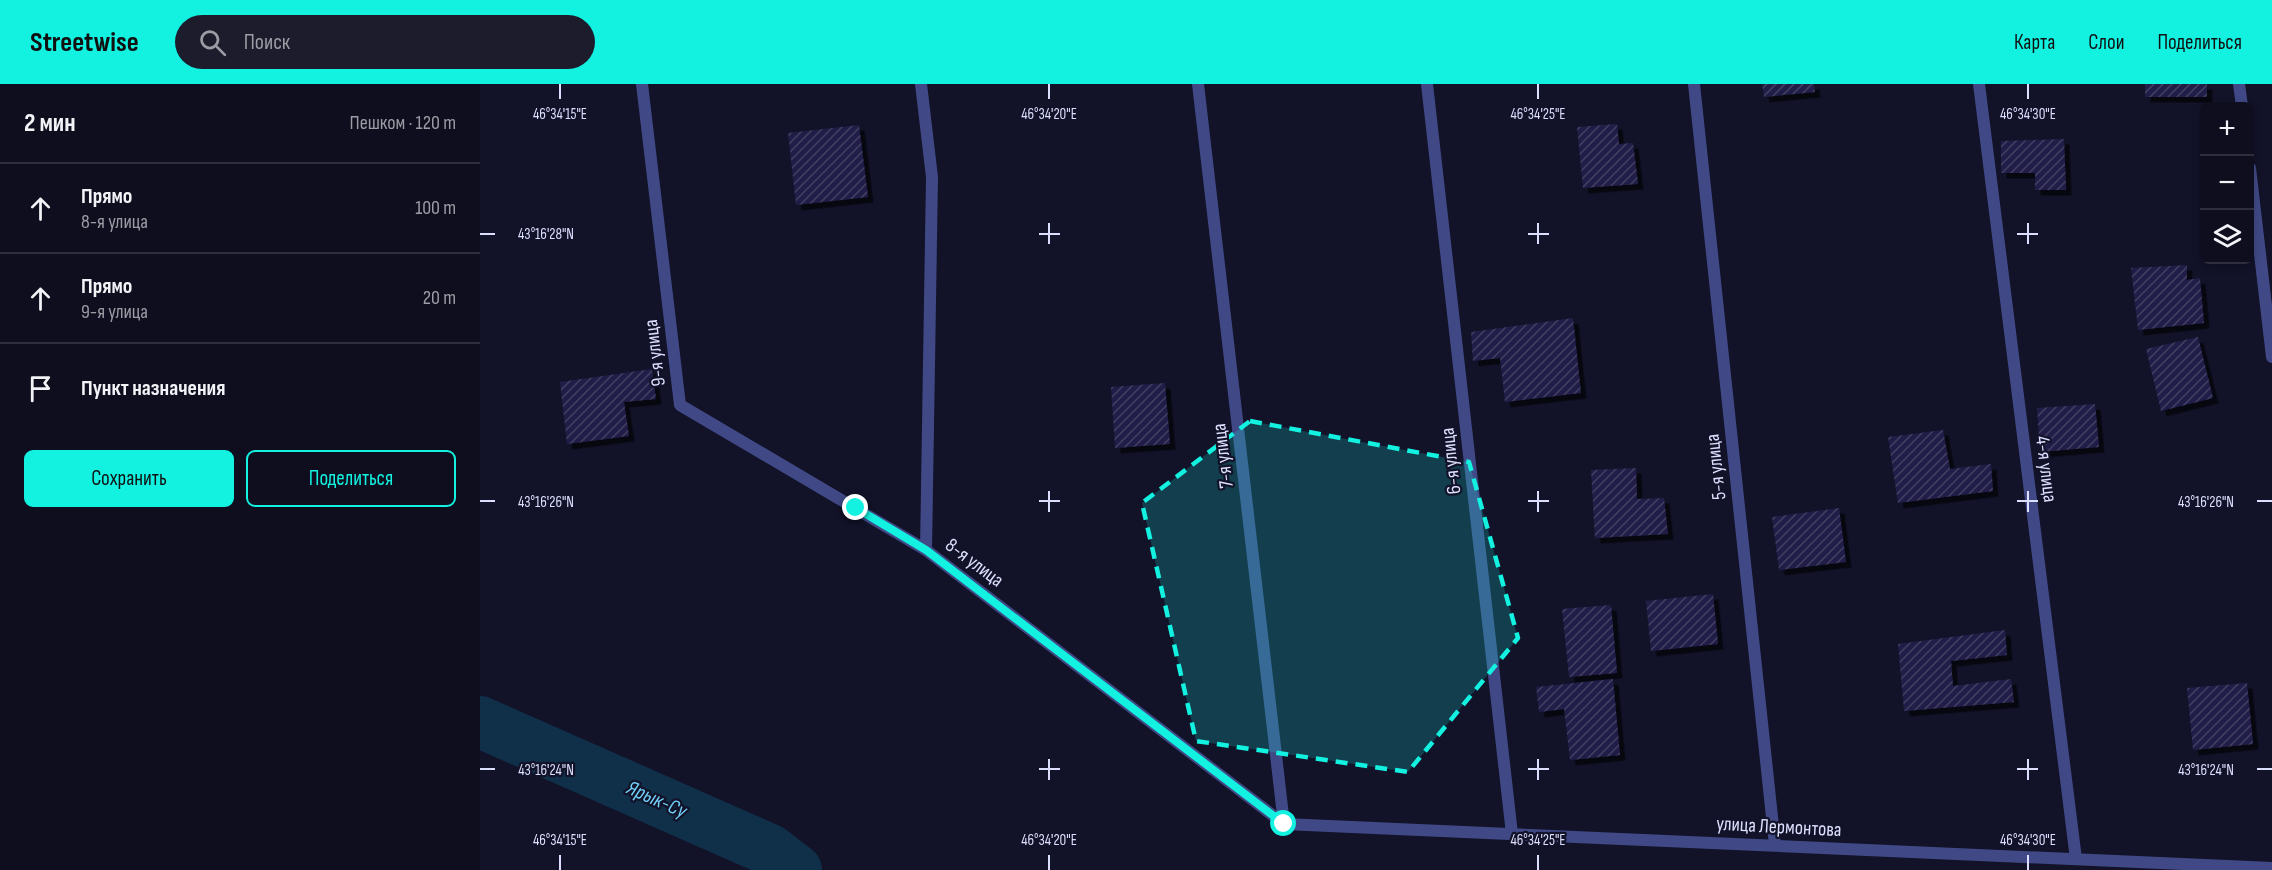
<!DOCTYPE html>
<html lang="ru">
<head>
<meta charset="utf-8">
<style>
	:root { --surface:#0e0e1f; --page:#1c1c2c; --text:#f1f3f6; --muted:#9b9ca4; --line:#2e2e3d; --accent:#13f1e1 }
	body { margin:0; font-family:"Sofia Sans Condensed",sans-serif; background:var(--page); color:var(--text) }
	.controls { position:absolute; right:18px; top:18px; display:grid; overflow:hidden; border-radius:9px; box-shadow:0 3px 9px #0003 }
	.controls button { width:54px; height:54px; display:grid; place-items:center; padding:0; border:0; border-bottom:2px solid var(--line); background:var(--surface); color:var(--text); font:30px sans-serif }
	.stop { position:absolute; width:18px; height:18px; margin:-14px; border:4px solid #13f1e1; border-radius:50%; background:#fff }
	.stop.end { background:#13f1e1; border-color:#fff; box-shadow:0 2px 6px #0008 }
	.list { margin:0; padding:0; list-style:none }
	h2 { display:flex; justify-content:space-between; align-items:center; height:78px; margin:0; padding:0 24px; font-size:26px }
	h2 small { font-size:20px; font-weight:400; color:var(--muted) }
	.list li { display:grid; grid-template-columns:39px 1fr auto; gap:18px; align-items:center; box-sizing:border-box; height:90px; padding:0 24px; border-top:2px solid var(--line) }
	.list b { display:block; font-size:22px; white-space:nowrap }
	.list p { margin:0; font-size:20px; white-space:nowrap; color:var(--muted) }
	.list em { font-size:20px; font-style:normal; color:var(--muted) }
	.actions { display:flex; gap:12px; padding:18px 24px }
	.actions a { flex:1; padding:14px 0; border:2px solid var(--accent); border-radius:9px; text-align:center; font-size:21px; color:var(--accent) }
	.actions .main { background:var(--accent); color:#111 }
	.icon { flex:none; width:33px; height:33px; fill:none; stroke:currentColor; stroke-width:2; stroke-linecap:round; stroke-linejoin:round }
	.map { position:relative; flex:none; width:1792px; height:786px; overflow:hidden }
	header { display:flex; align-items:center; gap:36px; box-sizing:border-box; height:84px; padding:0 30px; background:var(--accent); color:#111 }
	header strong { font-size:28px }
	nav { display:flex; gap:33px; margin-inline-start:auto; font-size:21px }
	.search { width:420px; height:54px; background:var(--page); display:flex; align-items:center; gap:15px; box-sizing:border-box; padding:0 21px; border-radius:33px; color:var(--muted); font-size:22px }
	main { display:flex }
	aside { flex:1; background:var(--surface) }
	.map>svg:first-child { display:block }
</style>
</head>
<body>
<header>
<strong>Streetwise</strong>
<div class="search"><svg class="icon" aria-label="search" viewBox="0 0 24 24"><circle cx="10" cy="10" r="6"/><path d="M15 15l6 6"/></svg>Поиск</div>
<nav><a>Карта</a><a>Слои</a><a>Поделиться</a></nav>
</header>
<main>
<aside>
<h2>2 мин<small>Пешком · 120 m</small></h2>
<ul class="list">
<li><svg class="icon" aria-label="ahead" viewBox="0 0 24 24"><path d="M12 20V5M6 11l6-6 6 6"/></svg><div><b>Прямо</b><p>8-я улица</p></div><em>100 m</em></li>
<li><svg class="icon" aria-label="ahead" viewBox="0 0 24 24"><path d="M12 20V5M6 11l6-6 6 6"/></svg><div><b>Прямо</b><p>9-я улица</p></div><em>20 m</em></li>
<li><svg class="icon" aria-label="arrive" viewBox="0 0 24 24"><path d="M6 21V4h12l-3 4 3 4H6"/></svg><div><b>Пункт назначения</b></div></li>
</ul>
<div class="actions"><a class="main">Сохранить</a><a>Поделиться</a></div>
</aside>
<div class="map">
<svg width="1792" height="786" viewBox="0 0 1792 786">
	<defs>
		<pattern id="building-hatch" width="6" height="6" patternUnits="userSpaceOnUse" patternTransform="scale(1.5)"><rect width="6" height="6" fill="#201f48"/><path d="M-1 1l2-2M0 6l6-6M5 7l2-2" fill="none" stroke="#403f63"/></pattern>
		<filter id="shadow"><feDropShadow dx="5.5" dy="5.5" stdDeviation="0" flood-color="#0009"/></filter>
	</defs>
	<rect width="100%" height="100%" fill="#121229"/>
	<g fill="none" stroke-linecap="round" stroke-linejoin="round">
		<path stroke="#102f49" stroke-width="52" d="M0,638l290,128 26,20"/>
	</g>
	<path fill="url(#building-hatch)" filter="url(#shadow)" d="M1282,0h52l1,8 -51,5z
		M1665,0h62v13h-62z
		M1137,40l2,20 14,-1 5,41 -55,4 -6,-61z
		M379,41l9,72 -72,8 -8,-72z
		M1584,55l2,51h-31v-17h-34v-32z
		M1707,181v15l13,-2 4,45 -66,7 -7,-62z
		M1093,234l8,75 -76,9 -5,-44 -27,3 -2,-29z
		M1718,253l15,61 -52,13 -15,-62z
		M172,285l4,30 -32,3 5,34 -62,8 -7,-62z
		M685,299l5,61 -55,4 -4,-61z
		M1615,320l4,43 -59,5 -3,-44z
		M1463,346l7,39 41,-5 2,27 -95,12 -10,-66z
		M1156,384l1,31 27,-1 4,36 -73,4 -4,-68z
		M1359,424l7,54 -67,8 -7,-53z
		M1233,510l5,50 -67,7 -5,-50z
		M1131,521l6,68 -48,4 -7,-68z
		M1525,546l2,25 -56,6 2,25 58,-7 3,23 -110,9 -6,-67z
		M1133,595l7,76 -50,5 -6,-51 -25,3 -3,-25z
		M1767,599l6,61 -60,6 -6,-62z"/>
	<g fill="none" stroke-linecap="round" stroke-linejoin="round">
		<path stroke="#404985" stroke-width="12" d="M162,0l38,321 246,145
			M441,0l11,93 -6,373 358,274
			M718,0l86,740
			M947,0l85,750
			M1214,0l81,761
			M1499,0l97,775
			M1759,0l3,22
			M1770,84l22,189
			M804,740l988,44"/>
	</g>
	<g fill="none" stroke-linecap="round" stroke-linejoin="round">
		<path stroke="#13f1e1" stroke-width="8" d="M376,424l70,42 358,274"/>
	</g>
	<path fill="#13f1e1" fill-opacity="0.2" stroke="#13f1e1" stroke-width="4.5" stroke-dasharray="12 8" stroke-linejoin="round" d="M770,337l219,41 49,176 -110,134 -212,-31 -54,-238z"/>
	<path fill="none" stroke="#dcdefd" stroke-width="2" d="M80,0v15M569,0v15M1058,0v15M1548,0v15M569,139v21M1058,139v21M1548,139v21M0,150h15M559,150h21M1048,150h21M1537,150h21M569,407v21M1058,407v21M1548,407v21M0,417h15M559,417h21M1048,417h21M1537,417h21M1777,417h15M569,675v21M1058,675v21M1548,675v21M0,685h15M559,685h21M1048,685h21M1537,685h21M1777,685h15M80,771v15M569,771v15M1058,771v15M1548,771v15"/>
	<g text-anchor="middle" stroke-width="4.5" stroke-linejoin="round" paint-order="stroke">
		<g font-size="20" fill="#dcdefd" stroke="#121229">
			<text transform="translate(174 269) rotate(-97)" y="7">9-я улица</text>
			<text transform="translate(742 372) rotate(-97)" y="7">7-я улица</text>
			<text transform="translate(970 377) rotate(-96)" y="7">6-я улица</text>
			<text transform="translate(1235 383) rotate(-96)" y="7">5-я улица</text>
			<text transform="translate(1567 385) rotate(83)" y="7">4-я улица</text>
			<text transform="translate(495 478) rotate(37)" y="7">8-я улица</text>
			<text transform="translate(1299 742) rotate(3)" y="7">улица Лермонтова</text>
		</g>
		<g font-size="21" font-style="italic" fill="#70d0f7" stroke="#121229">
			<text transform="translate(177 715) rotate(24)" y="7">Ярык-Су</text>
		</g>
	</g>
	<g font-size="15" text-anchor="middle" fill="#dcdefd" stroke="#121229" stroke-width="4.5" stroke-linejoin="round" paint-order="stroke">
		<text x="80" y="35">46°34'15"E</text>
		<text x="569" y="35">46°34'20"E</text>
		<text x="1058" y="35">46°34'25"E</text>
		<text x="1548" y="35">46°34'30"E</text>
		<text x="66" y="155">43°16'28"N</text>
		<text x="66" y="423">43°16'26"N</text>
		<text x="1726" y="423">43°16'26"N</text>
		<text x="66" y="691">43°16'24"N</text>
		<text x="1726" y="691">43°16'24"N</text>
		<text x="80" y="761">46°34'15"E</text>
		<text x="569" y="761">46°34'20"E</text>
		<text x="1058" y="761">46°34'25"E</text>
		<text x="1548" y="761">46°34'30"E</text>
	</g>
</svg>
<div class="controls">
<button>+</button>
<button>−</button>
<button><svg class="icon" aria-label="layers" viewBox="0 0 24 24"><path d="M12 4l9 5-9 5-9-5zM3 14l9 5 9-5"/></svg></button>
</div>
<div class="stop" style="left:804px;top:740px"></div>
<div class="stop end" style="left:376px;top:424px"></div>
</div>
</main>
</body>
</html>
